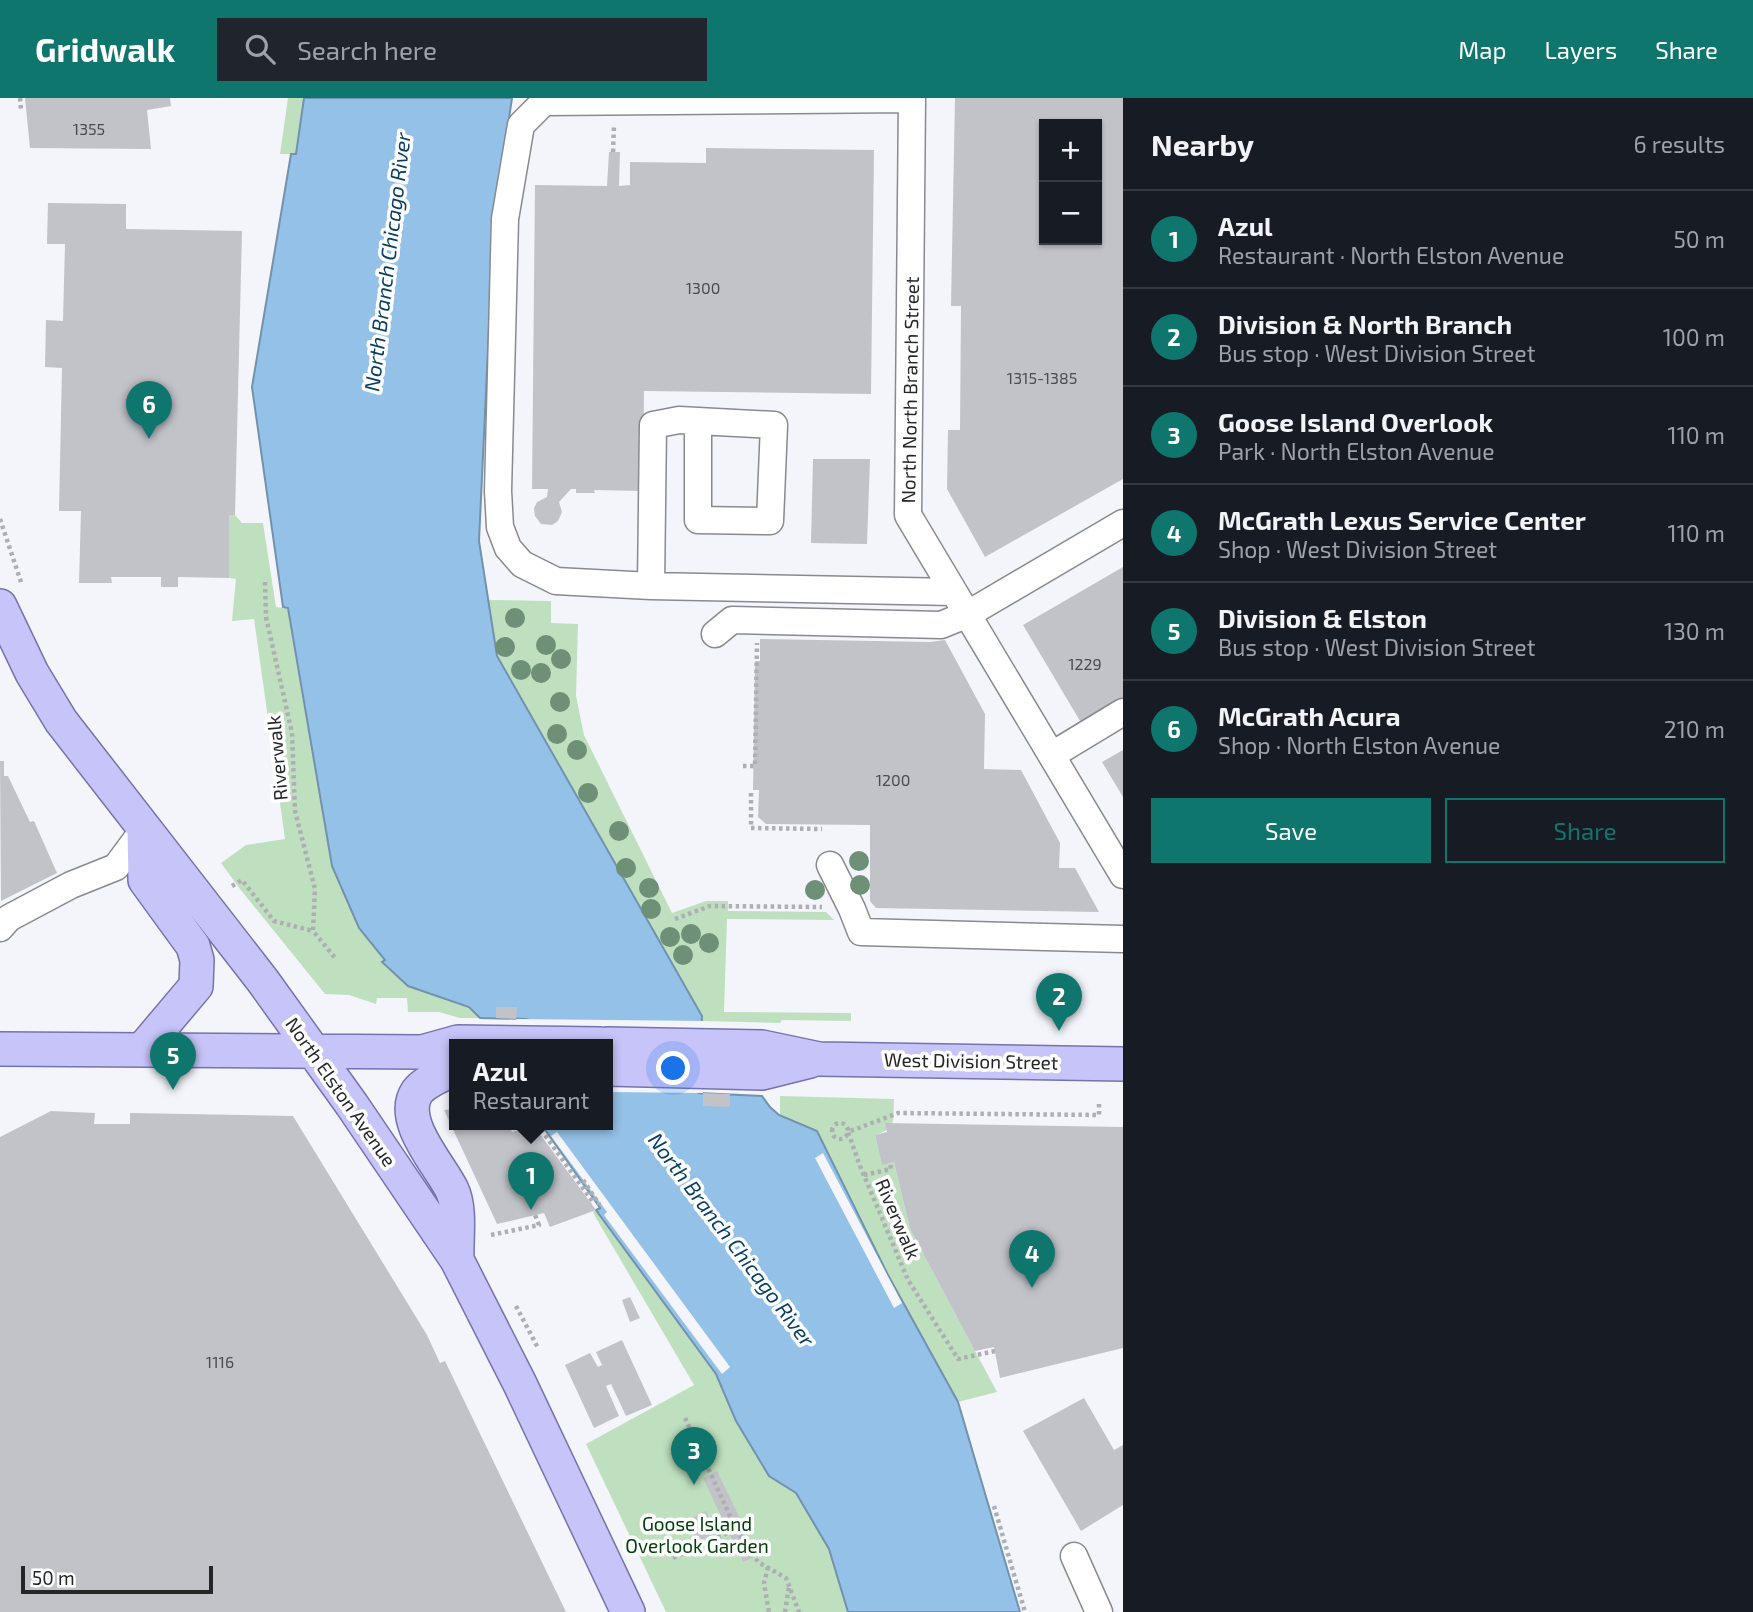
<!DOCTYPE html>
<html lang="en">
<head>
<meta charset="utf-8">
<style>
	:root { --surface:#171b24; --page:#20242c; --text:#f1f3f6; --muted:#9ea1a6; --line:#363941; --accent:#0f766e }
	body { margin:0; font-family:"Exo 2",sans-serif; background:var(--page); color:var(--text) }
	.controls { position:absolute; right:21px; top:21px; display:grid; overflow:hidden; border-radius:0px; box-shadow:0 2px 5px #0004 }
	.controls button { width:63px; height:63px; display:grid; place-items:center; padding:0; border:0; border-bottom:2px solid var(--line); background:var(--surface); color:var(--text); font:35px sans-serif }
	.scale { position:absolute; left:21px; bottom:18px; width:192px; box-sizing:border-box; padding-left:7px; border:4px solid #242527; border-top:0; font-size:19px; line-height:24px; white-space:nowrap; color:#242527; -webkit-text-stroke:5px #fff; paint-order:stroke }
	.you { position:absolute; left:674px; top:971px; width:24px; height:24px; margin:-18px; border:5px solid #fff; border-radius:50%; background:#1a73e8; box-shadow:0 0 0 10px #1a73e833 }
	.badge { display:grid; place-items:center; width:46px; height:46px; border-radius:50%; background:var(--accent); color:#fff; font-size:23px; font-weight:700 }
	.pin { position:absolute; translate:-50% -58px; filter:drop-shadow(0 2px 4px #0008) }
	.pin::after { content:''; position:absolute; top:37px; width:24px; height:21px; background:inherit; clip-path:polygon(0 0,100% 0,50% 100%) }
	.popup { position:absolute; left:449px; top:941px; width:164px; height:91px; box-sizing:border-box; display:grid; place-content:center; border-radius:0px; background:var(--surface); filter:drop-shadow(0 2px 5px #0005); font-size:23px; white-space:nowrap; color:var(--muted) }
	.popup b { font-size:26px; color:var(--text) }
	.popup::after { content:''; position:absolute; left:50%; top:100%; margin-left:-14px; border:14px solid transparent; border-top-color:var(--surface) }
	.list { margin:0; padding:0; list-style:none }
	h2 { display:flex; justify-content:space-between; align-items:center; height:91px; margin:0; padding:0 28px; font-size:30px }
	h2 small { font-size:23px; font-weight:400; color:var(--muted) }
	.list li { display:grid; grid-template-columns:46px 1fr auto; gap:21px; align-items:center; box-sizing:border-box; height:98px; padding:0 28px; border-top:2px solid var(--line) }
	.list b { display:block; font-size:26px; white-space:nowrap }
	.list p { margin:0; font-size:23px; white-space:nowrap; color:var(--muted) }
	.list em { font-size:23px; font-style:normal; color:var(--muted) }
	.actions { display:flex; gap:14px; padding:21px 28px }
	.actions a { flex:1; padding:16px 0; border:2px solid var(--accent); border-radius:0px; text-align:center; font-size:24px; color:var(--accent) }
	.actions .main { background:var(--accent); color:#fff }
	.icon { flex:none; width:38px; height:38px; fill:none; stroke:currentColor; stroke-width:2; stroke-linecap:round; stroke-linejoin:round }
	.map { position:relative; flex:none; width:1123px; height:1514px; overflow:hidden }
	header { display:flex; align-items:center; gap:42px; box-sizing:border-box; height:98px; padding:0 35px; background:var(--accent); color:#fff }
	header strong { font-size:33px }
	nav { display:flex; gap:38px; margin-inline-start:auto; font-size:24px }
	.search { width:490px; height:63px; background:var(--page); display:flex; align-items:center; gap:18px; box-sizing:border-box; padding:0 24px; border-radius:0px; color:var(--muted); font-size:26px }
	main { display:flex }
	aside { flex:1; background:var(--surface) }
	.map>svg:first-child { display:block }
</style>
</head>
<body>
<header>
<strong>Gridwalk</strong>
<div class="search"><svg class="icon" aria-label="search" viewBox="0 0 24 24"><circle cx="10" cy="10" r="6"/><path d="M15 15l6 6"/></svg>Search here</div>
<nav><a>Map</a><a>Layers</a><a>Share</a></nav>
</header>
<main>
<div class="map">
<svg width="1123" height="1514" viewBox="0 0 1123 1514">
	<rect width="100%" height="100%" fill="#f3f5fb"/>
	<path fill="#bfe0bf" d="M288,0h16l-8,56h-16z
		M229,417h6l7,8h21l13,84 11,1 121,378 61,21 11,11h-20l-21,-6h-31l-1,-14h-30l-1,6 -27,-9 -24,-1 -85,-105 -19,-26 25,-18 39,-6 -31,-220 -22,2 4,-42 -7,-1z
		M487,502l64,1v22l27,1 -2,72 8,39 88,178 34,-12h22v10l98,1 8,8 -107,-1 -3,93 127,1v8l-69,-1 -2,3 -78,-2 -1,-5 -204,-360z
		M780,998l114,3c-1,21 3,30 -19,36l7,29 12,-2 16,67 87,163 -39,10 -70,-127 -71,-144 -37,-16z
		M596,1112l120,164 20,47 33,55 27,17 33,56 19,63h-182l-80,-168 108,-59 -98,-167 -3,-6z"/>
	<path fill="#94c1e7" stroke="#7292ad" stroke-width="2" d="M304,0h208l-18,123 -15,320 18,115 205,360 -3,77 63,3 8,11 9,8 38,16 71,144 70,127 62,210h-172l-19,-63 -33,-56 -27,-17 -33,-55 -20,-47 -120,-164 4,-2 -2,-3 -57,-81h67v-80l-82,-25 -46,-1 -11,-11 -61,-21 -26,-24 3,-2 -26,-32 -27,-62 -44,-258 -5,-1 -31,-220 39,-233h5z"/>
	<path fill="#f3f5fb" d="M516,921l189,2 -2,72 -95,-1v-48h-86l1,-22h-6z
		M557,1034l173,235 -8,7 -118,-159 3,-3 -56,-76z
		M823,1055l79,150 -8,5 -79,-150z"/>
	<path fill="#c1c3c9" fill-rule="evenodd" d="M25,0h145l1,8 -24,4 4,39 -121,-1z
		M955,0h168v381l-138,78 -38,-68 1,-59h12l1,-124h-10zM1044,26h53v116h-53z
		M706,50l168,2 -3,244 -227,-3 -1,100 -49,-1 1,3h-19v-4h-5l-12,13 3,10 -4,9 -6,4 -11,-1 -6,-8 -1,-8 3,-6 10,-5 1,-8h-16l3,-304 72,1 2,-34h11l-1,34 11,-1v-23l76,1z
		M48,105l78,1v25l116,2 -7,284h-6v63l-51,-1v10h-17v-10h-50l1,6h-33l2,-72h-22l3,-143 -17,-1 1,-47 17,1 2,-77h-18z
		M813,361h57l-3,85 -56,-1z
		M1123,469v136l-40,23 -60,-101z
		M760,541l170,3 15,-2 40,74 -1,55 37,1 39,73 -1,25h16l24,44 -223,-4 -6,-7v-76l-104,-1 -8,-7 1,-27h-6l2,-129h5z
		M1123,652v47l-21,-35z
		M0,663h4v15h4l22,46 4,-1 23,52 -56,28z
		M496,909h21l-1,12 -20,-1z
		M703,995l27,1v13l-27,-1z
		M454,1011v15h55l3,8 22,-6 62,84 -46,17 -6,-14 -47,11 -53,-114z
		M51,1013l44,2 -1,11h36v-11l163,3 134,219 13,28 5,-2 121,251h-566v-475z
		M885,1025l238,4v221l-123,30 -6,-31 -19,4 -65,-122 -16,-67 -12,3 -7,-30 12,-3z
		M630,1199l10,21 -10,4 -8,-22z
		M622,1242l30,65 -26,11 -15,-32 -5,2 13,30 -25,12 -29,-63 25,-12 8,14 4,-2 -6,-13z
		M1084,1300l30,52 9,-5v60l-42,26 -58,-100z
		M717,1373l41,85 -15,6 -40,-84z
		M706,1413l11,22 -21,9 -10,-21z"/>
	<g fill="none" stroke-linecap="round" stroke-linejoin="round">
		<g stroke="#888a90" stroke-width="29">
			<path id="minor" d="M912,0l-4,417 215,360
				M912,1l-368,3 -23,23 -16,94 -7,272 2,36 8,21 14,16 34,17 95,5 303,6
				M651,488l2,-161 26,-5 95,5 -4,96 -72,-1v-99
				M715,536l17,-14 209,5 27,-11 155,-91
				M1052,657l71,-43
				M830,767l22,44 9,23 262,7
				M0,830l9,-10 62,-33 45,-18 28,-38
				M1074,1458l25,56"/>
		</g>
		<g stroke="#7573ad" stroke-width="36">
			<path id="major" d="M0,508l32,67 29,48 202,260 89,124 105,155 63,124 108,228
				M608,946l154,3 57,12 304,5
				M0,951l422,3 36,-10 142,2
				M142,952l54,-64 1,-26 -4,-14 -48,-66 -1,-51
				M454,971c-11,6 -29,12 -37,23 -19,29 23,73 35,98 9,19 4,49 5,70
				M608,971l154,4 48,-12"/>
		</g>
		<path stroke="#adafb3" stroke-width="4.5" stroke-dasharray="3.5 3.5" stroke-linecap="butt" d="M20,0l1,12
			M613,54l1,-27
			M0,421l22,66
			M265,484l1,35 26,116 3,78 20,78 -2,42 23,28
			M743,668h12l2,-123
			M751,695v35l71,1
			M232,788l10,-6 32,41 39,10
			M675,821l35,-13 112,1
			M832 1033a8 8 0 1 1 16 0a8 8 0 1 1-16 0Z
			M537,1026l56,78 -2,1
			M864,1077l27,-6 -1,-6
			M583,1082l16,24 -1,1
			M491,1137l48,-10 -4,-10
			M516,1208l22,42
			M995,1253l-37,8 -50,-79 -48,-114 -12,-34 50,-19 201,2v-14
			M685,1320l51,111
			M994,1408l31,106
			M673,1460l63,-29 22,33 28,16 13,34
			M768,1469l-4,16 5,29
			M785,1514l4,-26"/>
		<use href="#minor" stroke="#fff" stroke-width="26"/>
		<use href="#major" stroke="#c7c4f9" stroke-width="33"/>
	</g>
	<g fill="#6d9076">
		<circle cx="515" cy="520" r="10"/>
		<circle cx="546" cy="547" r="10"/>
		<circle cx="505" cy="549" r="10"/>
		<circle cx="561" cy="561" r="10"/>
		<circle cx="521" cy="572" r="10"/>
		<circle cx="541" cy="575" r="10"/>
		<circle cx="560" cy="604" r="10"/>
		<circle cx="557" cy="636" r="10"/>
		<circle cx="577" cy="652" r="10"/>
		<circle cx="588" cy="695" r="10"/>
		<circle cx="619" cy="733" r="10"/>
		<circle cx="859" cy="763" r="10"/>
		<circle cx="626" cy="770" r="10"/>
		<circle cx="860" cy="787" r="10"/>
		<circle cx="649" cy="790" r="10"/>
		<circle cx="815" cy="792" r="10"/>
		<circle cx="651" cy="811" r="10"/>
		<circle cx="691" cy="836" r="10"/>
		<circle cx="670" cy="839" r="10"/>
		<circle cx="709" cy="845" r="10"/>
		<circle cx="683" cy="857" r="10"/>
	</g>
	<g text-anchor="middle" stroke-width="7" stroke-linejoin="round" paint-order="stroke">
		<g font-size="16" fill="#4b4c50">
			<text x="89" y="37">1355</text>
			<text x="703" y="196">1300</text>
			<text x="1042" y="286">1315-1385</text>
			<text x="1085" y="572">1229</text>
			<text x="893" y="688">1200</text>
			<text x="220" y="1270">1116</text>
		</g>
		<g font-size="19" fill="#242527" stroke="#fff">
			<text transform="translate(910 292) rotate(-89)" y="7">North North Branch Street</text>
			<text transform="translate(277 660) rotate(-95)" y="7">Riverwalk</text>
			<text transform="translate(971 963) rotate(1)" y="7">West Division Street</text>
			<text transform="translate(341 994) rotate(55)" y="7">North Elston Avenue</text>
			<text transform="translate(898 1121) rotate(67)" y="7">Riverwalk</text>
		</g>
		<g font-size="19" fill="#003e09" stroke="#fff">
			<text x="697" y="1433">Goose Island<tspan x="697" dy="22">Overlook Garden</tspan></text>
		</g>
		<g font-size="21" font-style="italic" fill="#073e62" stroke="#fff">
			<text transform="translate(388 164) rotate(-83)" y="7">North Branch Chicago River</text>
			<text transform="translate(731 1142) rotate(53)" y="7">North Branch Chicago River</text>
		</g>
	</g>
</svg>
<div class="controls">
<button>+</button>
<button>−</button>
</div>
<div class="scale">50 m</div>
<div class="you"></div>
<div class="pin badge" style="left:531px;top:1112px">1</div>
<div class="popup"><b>Azul</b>Restaurant</div>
<div class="pin badge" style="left:1059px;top:933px">2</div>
<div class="pin badge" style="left:694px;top:1387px">3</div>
<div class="pin badge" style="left:1032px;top:1190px">4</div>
<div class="pin badge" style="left:173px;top:992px">5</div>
<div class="pin badge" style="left:149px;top:341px">6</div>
</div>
<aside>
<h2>Nearby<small>6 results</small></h2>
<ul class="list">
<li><span class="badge">1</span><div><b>Azul</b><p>Restaurant · North Elston Avenue</p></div><em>50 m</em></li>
<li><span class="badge">2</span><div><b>Division &amp; North Branch</b><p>Bus stop · West Division Street</p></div><em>100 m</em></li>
<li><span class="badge">3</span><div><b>Goose Island Overlook</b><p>Park · North Elston Avenue</p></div><em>110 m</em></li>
<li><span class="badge">4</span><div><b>McGrath Lexus Service Center</b><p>Shop · West Division Street</p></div><em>110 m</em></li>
<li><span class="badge">5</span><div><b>Division &amp; Elston</b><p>Bus stop · West Division Street</p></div><em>130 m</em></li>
<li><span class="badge">6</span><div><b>McGrath Acura</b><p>Shop · North Elston Avenue</p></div><em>210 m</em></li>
</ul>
<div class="actions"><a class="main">Save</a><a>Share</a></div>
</aside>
</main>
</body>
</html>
